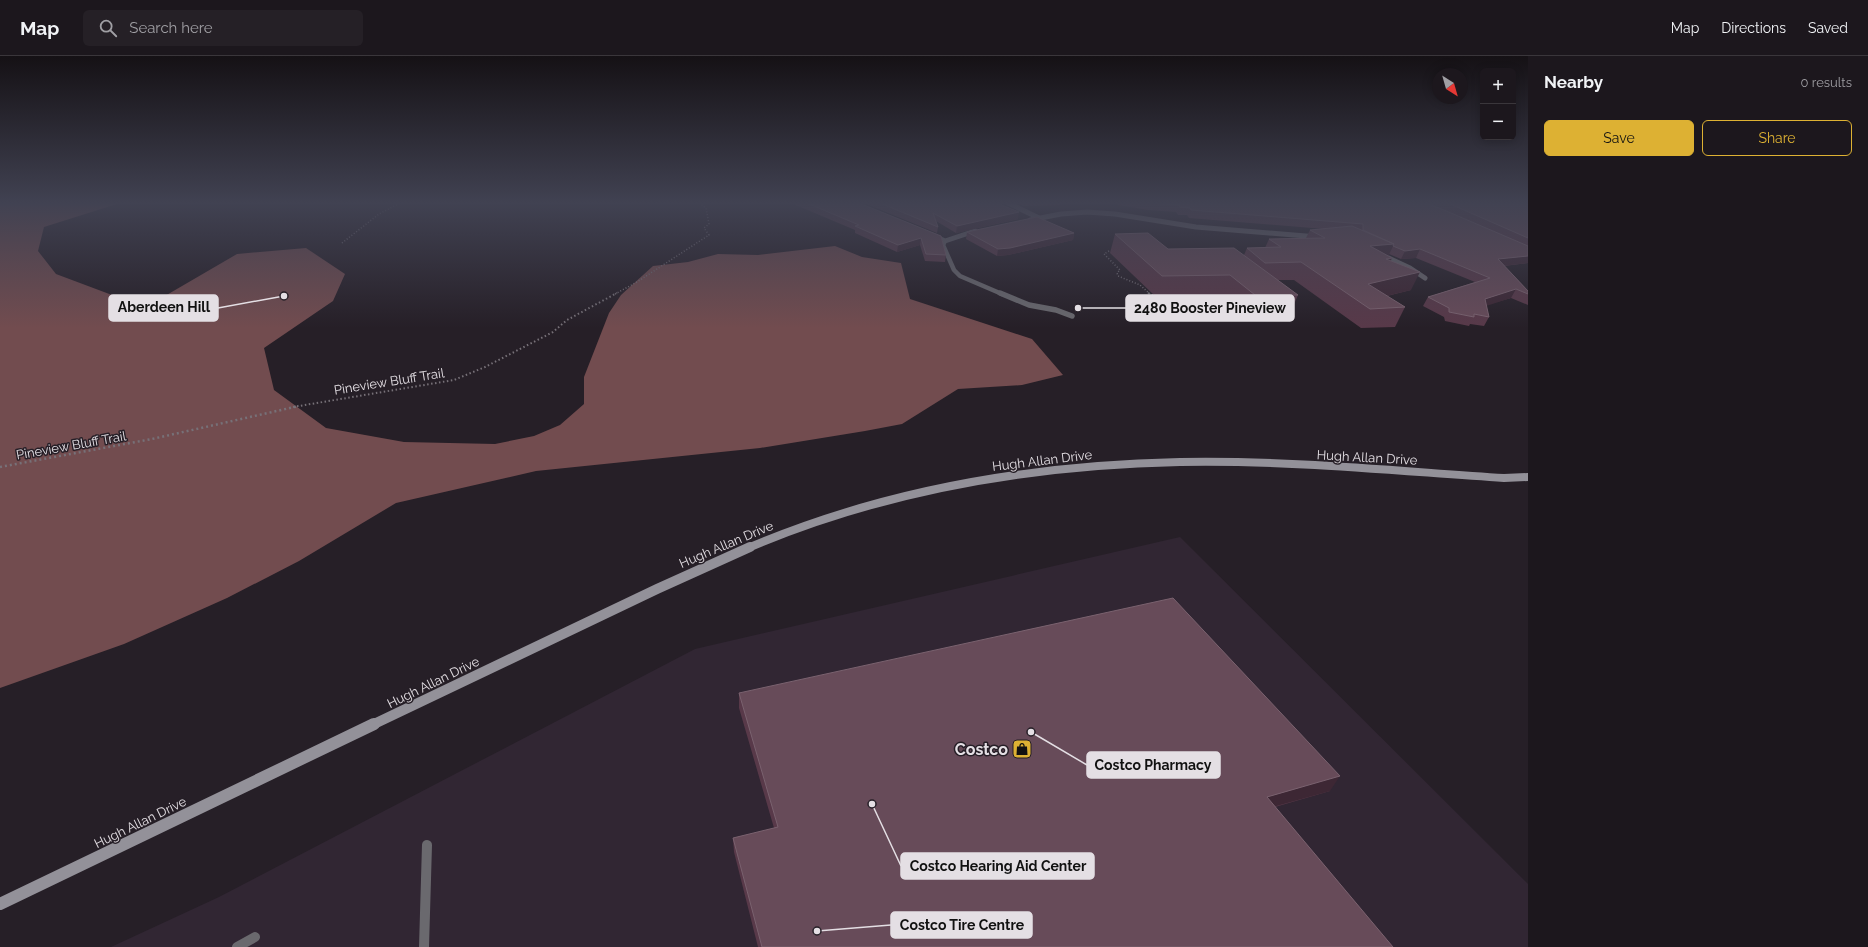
<!DOCTYPE html>
<html lang="en">
<head>
<meta charset="utf-8">
<style>
	:root { --surface:#1c171d; --page:#252026; --text:#f1f3f6; --muted:#a09fa4; --line:#3a363b; --accent:#ddb133 }
	body { margin:0; font-family:Raleway,sans-serif; background:var(--page); color:var(--text) }
	.controls { position:absolute; right:12px; top:12px; display:grid; overflow:hidden; border-radius:6px; box-shadow:0 2px 10px #0003 }
	.controls button { width:36px; height:36px; display:grid; place-items:center; padding:0; border:0; border-bottom:1px solid var(--line); background:var(--surface); color:var(--text); font:20px sans-serif }
	.compass { position:absolute; left:1432px; top:12px; width:36px; height:36px; border-radius:50%; background:var(--surface); box-shadow:0 2px 10px #0003; rotate:143deg }
	.list { margin:0; padding:0; list-style:none }
	h2 { display:flex; justify-content:space-between; align-items:center; height:52px; margin:0; padding:0 16px; font-size:17px }
	h2 small { font-size:13px; font-weight:400; color:var(--muted) }
	.actions { display:flex; gap:8px; padding:12px 16px }
	.actions a { flex:1; padding:9px 0; border:1px solid var(--accent); border-radius:6px; text-align:center; font-size:14px; color:var(--accent) }
	.actions .main { background:var(--accent); color:#111 }
	.icon { flex:none; width:22px; height:22px; fill:none; stroke:currentColor; stroke-width:2; stroke-linecap:round; stroke-linejoin:round }
	.map { position:relative; flex:none; width:1528px; height:891px; overflow:hidden }
	header { display:flex; align-items:center; gap:24px; box-sizing:border-box; height:56px; padding:0 20px; background:var(--surface); border-bottom:1px solid var(--line) }
	header strong { font-size:19px }
	nav { display:flex; gap:22px; margin-inline-start:auto; font-size:14px }
	.search { width:280px; height:36px; background:var(--page); display:flex; align-items:center; gap:10px; box-sizing:border-box; padding:0 14px; border-radius:6px; color:var(--muted); font-size:15px }
	main { display:flex }
	aside { flex:1; background:var(--surface) }
	.map>svg:first-child { display:block }
</style>
</head>
<body>
<header>
<strong>Map</strong>
<div class="search"><svg class="icon" aria-label="search" viewBox="0 0 24 24"><circle cx="10" cy="10" r="6"/><path d="M15 15l6 6"/></svg>Search here</div>
<nav><a>Map</a><a>Directions</a><a>Saved</a></nav>
</header>
<main>
<div class="map">
<svg width="1528" height="891" viewBox="0 0 1528 891">
	<rect width="100%" height="100%" fill="#261f27"/>
	<path fill="#312633" d="M1180,481l348,347v63h-1417l108,-50 476,-248z"/>
	<path fill="#724c4f" d="M0,147h120l-76,24 -6,24 18,23 56,21 46,5 79,-46 69,-6 39,26 -12,27 -69,47 10,42 52,38 78,14 91,2 39,-8 26,-11 24,-21v-27l25,-64 12,-18 32,-29 35,-4 30,-8 40,1 77,-9 27,11 39,6 9,36 122,40 31,36 -41,10 -64,4 -56,35 -37,7 -105,17 -224,23 -140,32 -97,58 -72,37 -103,46 -124,44z"/>
	<g fill="none" stroke-linecap="round" stroke-linejoin="round">
		<path stroke="#777178" stroke-width="1.5" stroke-dasharray="1 2" stroke-linecap="butt" d="M342,187l37,-29 21,-11
			M1109,195l-5,3 16,16 -3,3 1,3 22,9 10,9
			M615,238l22,-12 72,-47 -5,-7 5,-4 -3,-16 -7,-5"/>
		<path stroke="#777178" stroke-width="2" stroke-dasharray="1.5 2.5" stroke-linecap="butt" d="M1148,237l10,5 25,6
			M293,351l161,-27 31,-13 68,-35 14,-12 50,-27"/>
		<path stroke="#777178" stroke-width="2.5" stroke-dasharray="2 3" stroke-linecap="butt" d="M0,411l152,-28 147,-33"/>
		<path stroke="#6a696e" stroke-width="4.5" d="M944,187l-1,2 11,25 6,6 42,18"/>
		<path stroke="#6a696e" stroke-width="5.5" d="M1000,237l29,12 27,5 16,6"/>
		<path stroke="#6a696e" stroke-width="10" d="M237,891l18,-10
			M424,891l3,-102"/>
		<path stroke="#6a696e" stroke-width="5" d="M1008,147l31,15
			M1030,164l31,-6 26,-2 28,2 81,13 122,10
			M932,179l13,6 30,-10
			M1382,199l28,13 15,10"/>
		<path stroke="#939199" stroke-width="8" d="M748,492c136,-58 285,-83 432,-86 108,-2 216,9 324,16l24,-1"/>
		<path stroke="#939199" stroke-width="10" d="M372,669l285,-136 93,-42"/>
		<path stroke="#939199" stroke-width="12" d="M0,848l374,-180"/>
	</g>
	<path fill="#583949" d="M791,147h68l82,33 5,19 -1,7 -20,-1 -5,-16 -23,7 -42,-19v-3z
		M864,147h133l21,16 -62,14 -20,-12 2,6 -1,6z
		M1017,147h43v2l-37,1z
		M1117,147h411v60l-24,3 24,25v14l-17,-7 -25,7 3,12 -5,9 -14,-2 -1,2 -24,-5 -1,-4 -21,-11 5,-9 47,-15 -59,-24 -15,1 -12,-5 -1,2 23,34 -24,6 18,11 -10,20 -34,1 -67,-48h-16l20,15 -9,21h-42l-24,-20h-68l-45,-43 5,-19 53,15 76,6 3,-7h18l4,-9 37,-1 4,-8 14,-1 -135,-11 -2,-3h-9l-2,-3 -28,-2 -30,-5z
		M967,176l107,1 -1,7 -65,15 -11,1 -31,-17z
		M739,637l591,98 -55,16 118,140h-635l-24,-95 -1,-14 41,-10 -35,-120z"/>
	<path fill="#3d2734" d="M1019,156l-1,7 -62,14 1,-7z
		M1074,177l-1,7 -65,15 -11,1 1,-7z
		M921,182l-1,7 -23,7 1,-7z
		M1394,188l-7,15 5,-1 -8,18 -14,-30z
		M1420,193l-4,9 -15,1 4,-8z
		M1528,200v7l-35,4 5,-8z
		M1420,216l-9,18 -50,12 7,-18z
		M1516,233l-5,9 -31,10 5,-9z
		M1340,720l-10,15 -72,20 9,-14z"/>
	<path fill="#674b59" stroke="#7a626f" d="M807,147h52l82,33 5,19 -20,-1 -5,-16 -23,7 -43,-19 4,-1z
		M880,147h117l22,9 -62,14 -24,-13 5,14z
		M1151,147h274l19,7 84,36v10l-30,3 30,32v3l-12,-5 -31,10 4,18 -15,-3v3l-25,-5v-4l-21,-11 62,-19 -70,-29 -15,2 -12,-5 1,-2 -31,-14v-6l-172,-14 -1,-2 -10,-1 -1,-2z
		M1448,147h80v35z
		M1037,161l37,16 -64,15 -12,1 -31,-17z
		M1352,170l42,18 -24,2 22,12 -6,1 34,13 -52,12 37,23 -35,2 -69,-47 -36,1 -18,-15 34,-1 -12,-8 56,-1 -15,-8z
		M1148,177l20,16 66,-1 64,47h-43l-25,-20 -68,1 -47,-42z
		M1173,542l167,178 -73,21 126,150h-631l-29,-109 45,-11 -39,-134z"/>
	<linearGradient id="sky" x2="0" y2="1"><stop stop-color="#151115"/><stop offset="0.54" stop-color="#414252"/><stop offset="1" stop-color="#414252" stop-opacity="0"/></linearGradient>
	<rect width="1528" height="272" fill="url(#sky)"/>
	<defs>
		<g id="shop-square" transform="scale(1)"><rect x="-9" y="-9" width="18" height="18" rx="4" fill="#ddb133" stroke="#261f27"/><path d="M-5-2.5h2.3a2.7 3.5 0 0 1 5.4 0H5L5.5 6h-11ZM-1.5-2.5h3a1.5 2.3 0 0 0-3 0Z" fill="#111"/></g>
	</defs>
	<g fill-rule="evenodd">
		<use href="#shop-square" x="1022" y="693"/>
	</g>
	<g text-anchor="middle" stroke-width="3" stroke-linejoin="round" paint-order="stroke">
		<g font-size="13" fill="#e4dfe4" stroke="#261f27">
			<text transform="translate(389 325) rotate(-9)" y="5">Pineview Bluff Trail</text>
			<text transform="translate(71 389) rotate(-10)" y="5">Pineview Bluff Trail</text>
			<text transform="translate(1367 401) rotate(3)" y="5">Hugh Allan Drive</text>
			<text transform="translate(1042 404) rotate(-7)" y="5">Hugh Allan Drive</text>
			<text transform="translate(726 488) rotate(-23)" y="5">Hugh Allan Drive</text>
			<text transform="translate(433 626) rotate(-26)" y="5">Hugh Allan Drive</text>
			<text transform="translate(140 766) rotate(-26)" y="5">Hugh Allan Drive</text>
		</g>
		<g font-size="16" font-weight="bold" fill="#e4dfe4" stroke="#261f27" text-anchor="end">
			<text x="1008" y="699">Costco</text>
		</g>
	</g>
	<path fill="none" stroke="#e4dfe4" stroke-width="1.5" d="M284 240L218 252M1078 252L1126 252M1031 676L1087 709M872 748L901 810M817 875L891 869"/>
	<g fill="#e4dfe4" stroke="#261f27" stroke-width="1.5">
		<circle cx="284" cy="240" r="4"/>
		<circle cx="1078" cy="252" r="4"/>
		<circle cx="1031" cy="676" r="4"/>
		<circle cx="872" cy="748" r="4"/>
		<circle cx="817" cy="875" r="4"/>
	</g>
	<g fill="#e4dfe4" stroke="#e4dfe4" stroke-width="1.5">
		<rect x="109" y="239" width="109" height="26" rx="4"/>
		<rect x="1126" y="239" width="168" height="26" rx="4"/>
		<rect x="1087" y="696" width="133" height="26" rx="4"/>
		<rect x="901" y="797" width="193" height="26" rx="4"/>
		<rect x="891" y="856" width="141" height="26" rx="4"/>
	</g>
	<g font-size="14" text-anchor="middle" font-weight="bold" fill="#111">
		<text x="164" y="256">Aberdeen Hill</text>
		<text x="1210" y="257">2480 Booster Pineview</text>
		<text x="1153" y="714">Costco Pharmacy</text>
		<text x="998" y="815">Costco Hearing Aid Center</text>
		<text x="962" y="874">Costco Tire Centre</text>
	</g>
</svg>
<div class="controls">
<button>+</button>
<button>−</button>
</div>
<svg class="compass" viewBox="-18 -18 36 36"><path d="M0-13l5 13h-10z" fill="#e53935"/><path d="M0 13l5-13h-10z" fill="#a09fa4"/></svg>
</div>
<aside>
<h2>Nearby<small>0 results</small></h2>
<ul class="list">
</ul>
<div class="actions"><a class="main">Save</a><a>Share</a></div>
</aside>
</main>
</body>
</html>
